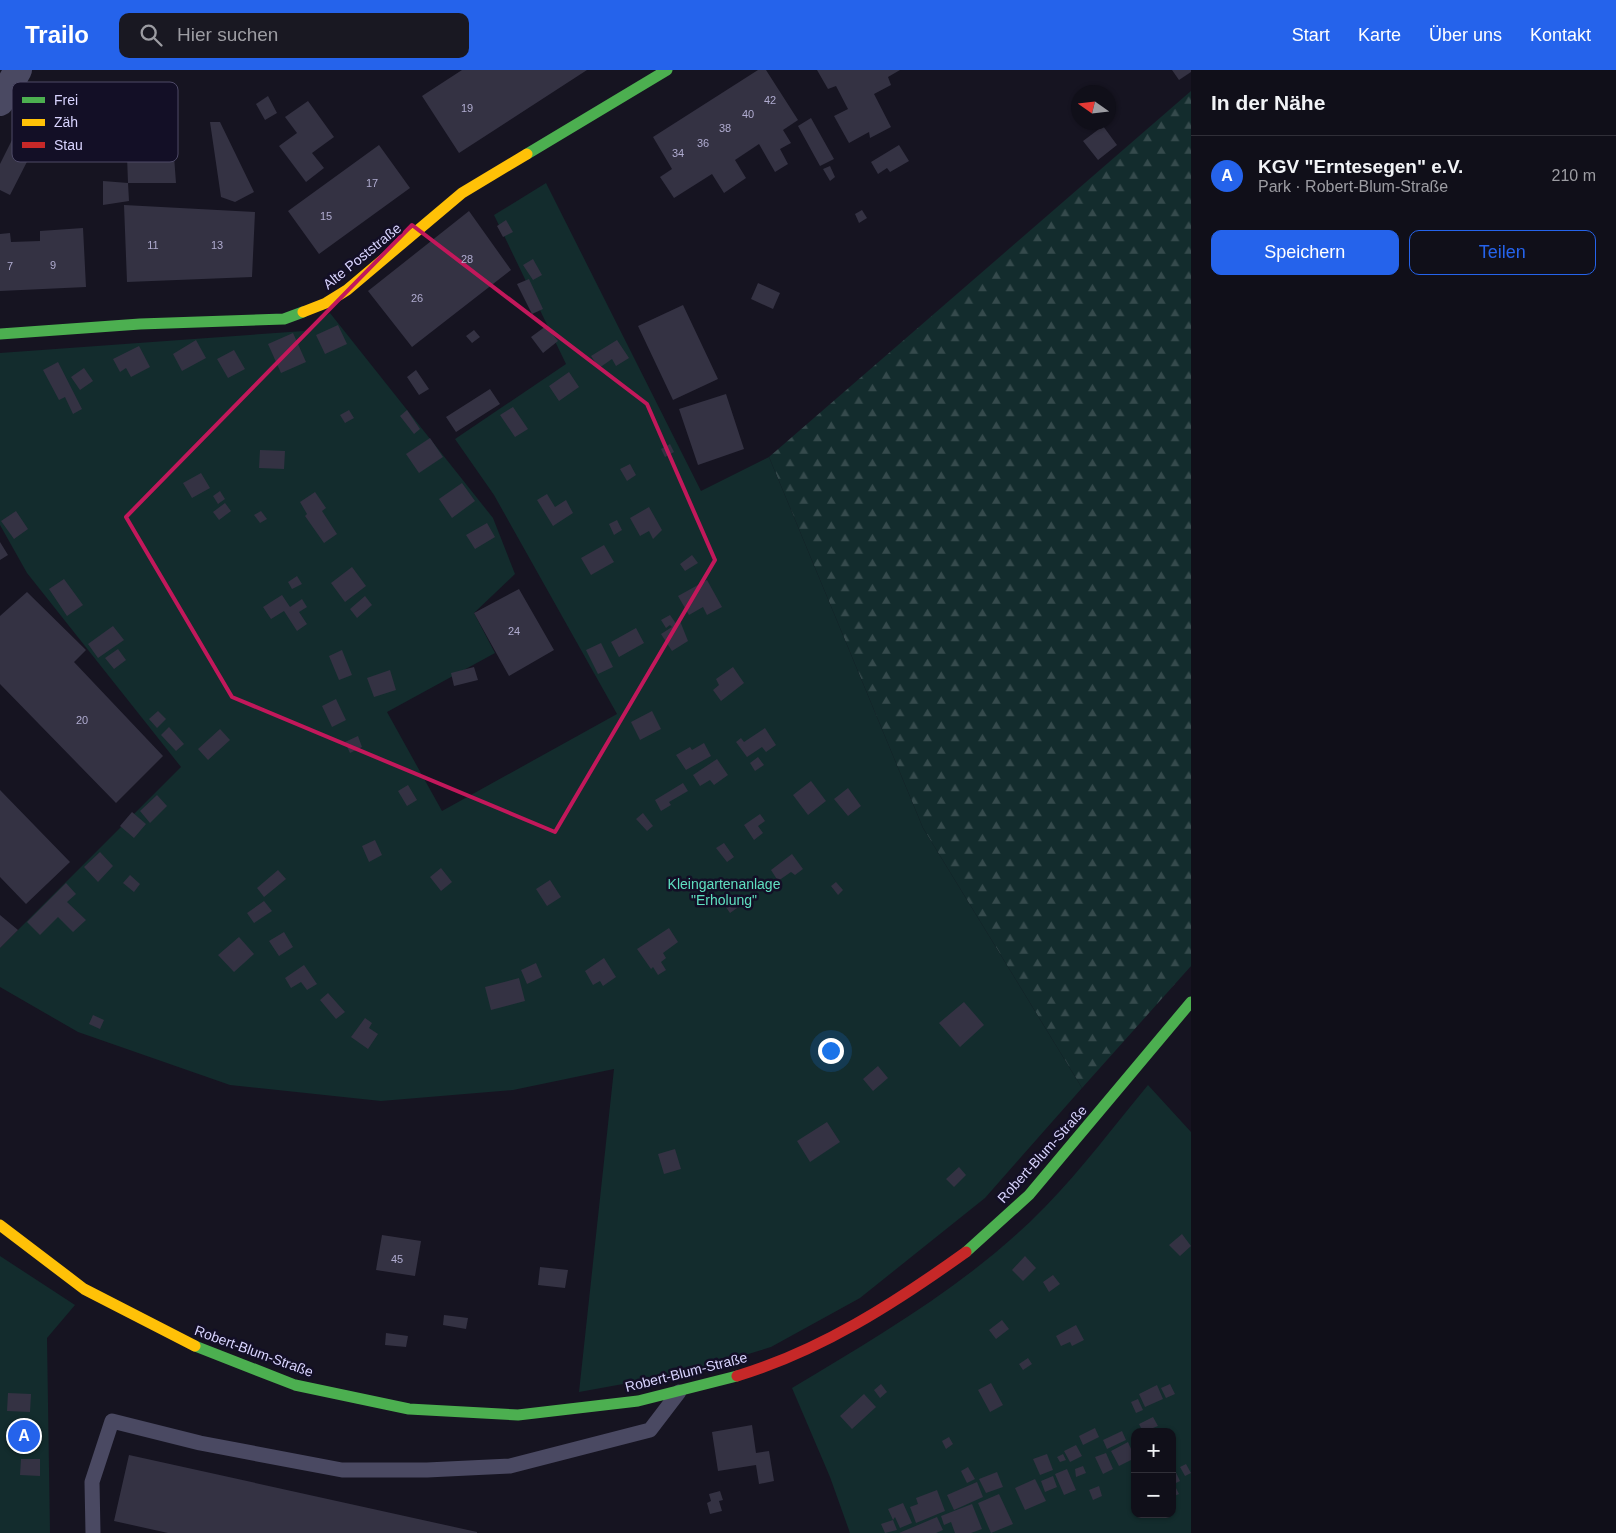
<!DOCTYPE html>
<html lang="de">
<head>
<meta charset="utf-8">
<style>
	:root { --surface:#100f19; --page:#191822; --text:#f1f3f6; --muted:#9c9ca2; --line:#302f38; --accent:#2563eb }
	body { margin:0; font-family:Arial,sans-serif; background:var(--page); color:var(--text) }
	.controls { position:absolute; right:15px; bottom:15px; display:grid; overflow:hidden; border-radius:10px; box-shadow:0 1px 4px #0004 }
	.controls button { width:45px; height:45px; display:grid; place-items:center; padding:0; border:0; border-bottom:1px solid var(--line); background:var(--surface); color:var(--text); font:25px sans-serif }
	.compass { position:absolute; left:1071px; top:15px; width:45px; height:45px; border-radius:50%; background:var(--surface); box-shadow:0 1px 4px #0004; rotate:284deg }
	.you { position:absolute; left:830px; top:980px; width:18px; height:18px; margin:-12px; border:4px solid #fff; border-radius:50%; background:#1a73e8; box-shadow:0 0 0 8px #1a73e833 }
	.badge { display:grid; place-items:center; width:32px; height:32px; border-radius:50%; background:var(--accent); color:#fff; font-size:16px; font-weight:700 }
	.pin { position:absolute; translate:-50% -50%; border:2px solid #fff; box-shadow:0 1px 5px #0006 }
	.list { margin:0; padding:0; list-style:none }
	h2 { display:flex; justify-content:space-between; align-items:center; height:65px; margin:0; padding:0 20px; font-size:21px }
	h2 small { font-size:16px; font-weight:400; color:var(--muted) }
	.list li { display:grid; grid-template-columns:32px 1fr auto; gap:15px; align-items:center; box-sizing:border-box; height:80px; padding:0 20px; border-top:1px solid var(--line) }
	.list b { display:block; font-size:19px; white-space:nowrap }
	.list p { margin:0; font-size:16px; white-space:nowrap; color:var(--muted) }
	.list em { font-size:16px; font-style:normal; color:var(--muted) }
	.actions { display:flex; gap:10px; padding:15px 20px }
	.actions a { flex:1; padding:11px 0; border:1px solid var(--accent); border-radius:10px; text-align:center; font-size:18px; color:var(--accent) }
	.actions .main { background:var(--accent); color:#fff }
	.icon { flex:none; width:28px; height:28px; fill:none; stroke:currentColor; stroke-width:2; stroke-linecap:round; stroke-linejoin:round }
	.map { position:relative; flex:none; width:1191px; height:1463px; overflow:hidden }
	header { display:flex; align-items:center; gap:30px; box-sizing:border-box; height:70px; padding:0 25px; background:var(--accent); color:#fff }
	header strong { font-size:24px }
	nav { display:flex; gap:28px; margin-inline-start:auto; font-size:18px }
	.search { width:350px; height:45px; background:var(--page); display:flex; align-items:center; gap:12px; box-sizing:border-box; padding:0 18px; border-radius:10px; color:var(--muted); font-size:19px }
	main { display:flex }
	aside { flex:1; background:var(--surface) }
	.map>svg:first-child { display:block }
</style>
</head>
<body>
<header>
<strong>Trailo</strong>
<div class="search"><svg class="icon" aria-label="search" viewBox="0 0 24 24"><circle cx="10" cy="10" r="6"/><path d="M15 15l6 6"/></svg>Hier suchen</div>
<nav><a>Start</a><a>Karte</a><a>Über uns</a><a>Kontakt</a></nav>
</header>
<main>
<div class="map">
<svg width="1191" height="1463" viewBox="0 0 1191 1463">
	<defs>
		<pattern id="forest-firs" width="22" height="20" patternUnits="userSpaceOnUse" patternTransform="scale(1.25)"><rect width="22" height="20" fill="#132c2d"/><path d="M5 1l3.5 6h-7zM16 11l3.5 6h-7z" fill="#354a4c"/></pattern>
	</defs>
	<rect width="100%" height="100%" fill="#161421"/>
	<path fill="url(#forest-firs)" d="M1191,21v875l-109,122 -159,-260 -154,-371z"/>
	<path fill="#132c2d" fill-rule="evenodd" d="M546,113l155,308 68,-34 154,371 159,260 -97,110 -125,100 -89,49 -82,25 -110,20 35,-323 -101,21 -132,11 -151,-16 -152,-53 -78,-45v-39l181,-181 -154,-194 -27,-48v-172l304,-22 26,-18 163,205 22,56 -41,39 21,40 -108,59 55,99 175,-97 -123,-219 -39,-56 111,-75 -72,-149z
		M1148,1015l43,47v401h-341l-20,-56 -38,-89c88,-53 180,-106 253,-181 37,-38 69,-81 103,-122zM1135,1362h37v82h-37z
		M0,1186l75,49 -28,33 3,195h-50z"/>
	<path fill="#343243" d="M462,0h125l-128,83 -37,-57z
		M758,0h8l32,50 -15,10 8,13 -11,6 8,15 -13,8 -16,-28 -24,16 11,18 -22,15 -12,-19 -38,24 -14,-21 12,-8 -19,-32z
		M817,0h83l-12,7 3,8 -17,9 17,33 -21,11 -1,-6 -20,11 -15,-27 14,-7 -12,-23 -8,3z
		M1172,0h19v2l-12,8z
		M34,26l21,11 -45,88 -10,-5v-26z
		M268,26l9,17 -12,7 -9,-16z
		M308,31l26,36 -22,16 12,15 -18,14 -27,-36 18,-13 -12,-16z
		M811,48l23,41 -14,7 -22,-40z
		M210,52h10l34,70 -19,10 -14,-5z
		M1103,56l14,19 -19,15 -15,-19z
		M379,75l31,43 -91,66 -31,-43z
		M899,75l10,16 -19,11 -3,-4 -9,6 -7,-12z
		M127,86h47l2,27h-48z
		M830,96l5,11 -5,4 -7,-12z
		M103,111l25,2 1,18 -26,4z
		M124,135l131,7 -3,65 -125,5z
		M862,140l5,8 -8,5 -4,-9z
		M469,141l42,59 -99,77 -44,-56z
		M506,150l7,12 -10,5 -6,-11z
		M83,158l3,59 -86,4v-57l10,-1 1,9 29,-1v-10z
		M533,189l9,16 -9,5 -10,-15z
		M529,209l14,30 -11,5 -15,-30z
		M758,213l22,10 -7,16 -22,-10z
		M683,235l35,74 -45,21 -35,-74z
		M338,255l9,19 -22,10 -9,-19z
		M546,256l12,15 -15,12 -12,-16z
		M474,260l6,7 -8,6 -6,-7z
		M293,263l13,29 -25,11 -13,-29z
		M196,270l10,18 -24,13 -9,-17z
		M617,270l12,18 -13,8 -4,-7 -13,9 -8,-12z
		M139,276l11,21 -19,10 -5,-9 -6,4 -7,-13z
		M234,280l11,19 -17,9 -11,-19z
		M58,292l24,47 -9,5 -8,-17 -6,3 -16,-30z
		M84,298l9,13 -13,9 -9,-13z
		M416,300l13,19 -10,6 -12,-18z
		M569,302l10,15 -20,14 -10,-15z
		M490,319l10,15 -44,28 -10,-15z
		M726,324l18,55 -46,16 -19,-56z
		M513,337l15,22 -13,8 -15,-22z
		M349,340l5,8 -9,5 -5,-8z
		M407,340l13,19 -6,5 -14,-18z
		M430,368l13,19 -24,16 -13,-19z
		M670,374l4,8 -9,5 -4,-8z
		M260,380l25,1 -1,18 -25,-1z
		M630,394l6,11 -9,6 -7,-12z
		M201,403l9,15 -18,10 -9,-15z
		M462,413l13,18 -23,17 -13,-19z
		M220,421l5,8 -7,5 -5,-8z
		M315,422l11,16 -4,3 15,23 -13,9 -19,-27 2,-2 -7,-12z
		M547,424l8,13 11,-7 7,13 -20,13 -16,-26z
		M225,433l6,8 -12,9 -6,-8z
		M649,437l13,23 -9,9 -4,-8 -9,5 -10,-18z
		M16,441l12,18 -14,10 -13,-18z
		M261,441l6,8 -7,4 -6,-8z
		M617,450l5,10 -8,5 -5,-11z
		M487,453l8,14 -20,12 -9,-14z
		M0,472l8,13 -8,5z
		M604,475l10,17 -23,13 -10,-17z
		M692,485l6,8 -13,8 -5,-7z
		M352,497l14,19 -21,16 -14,-19z
		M297,506l5,8 -10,5 -4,-7z
		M64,509l19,26 -16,11 -18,-27z
		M707,510l15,27 -15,8 -4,-8 -14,8 -11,-19z
		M519,519l35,61 -45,26 -35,-63z
		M27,522l59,58 -12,12 89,94 -47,47 -116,-119v-68z
		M282,525l8,12 12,-8 5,8 -8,5 8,12 -10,7 -13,-20 -13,8 -8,-12z
		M365,526l7,9 -15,13 -7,-9z
		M670,545l7,10 3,-4 8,20 -16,10 -11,-17 11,-7 -2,-2 -4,3 -5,-8z
		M113,556l11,14 -26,18 -10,-14z
		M636,558l8,15 -25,14 -8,-15z
		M601,573l12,24 -15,7 -12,-24z
		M118,579l8,11 -12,9 -9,-11z
		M342,580l10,25 -13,5 -10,-24z
		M474,597l4,13 -24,6 -3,-13z
		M733,597l11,16 -23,18 -8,-11 6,-5 -3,-6z
		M390,600l6,20 -22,7 -7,-19z
		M336,629l10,21 -14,7 -10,-21z
		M158,641l8,8 -9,9 -8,-9z
		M652,641l9,18 -21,11 -9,-18z
		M169,657l15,17 -8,7 -15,-16z
		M765,658l11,17 -10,7 -4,-5 -15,10 -11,-15 5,-4 3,4z
		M220,659l10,11 -22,20 -10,-11z
		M358,666l4,11 -12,6 -5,-11z
		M704,673l7,13 -25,14 -10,-15 14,-8 2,3z
		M758,687l6,8 -9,6 -5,-8z
		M717,689l11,16 -14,10 -4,-5 -10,6 -7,-11z
		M811,711l15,20 -18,14 -15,-20z
		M683,713l5,8 -19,11 2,3 -10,6 -6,-11z
		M408,715l9,15 -10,6 -9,-15z
		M848,718l13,18 -13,10 -14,-17z
		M0,720l70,72 -44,42 -26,-27z
		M157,725l10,11 -17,17 -10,-12z
		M132,742l14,12 -12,14 -14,-12z
		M643,743l10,13 -6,5 -11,-12z
		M760,744l5,7 -7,5 5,7 -9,7 -10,-15z
		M375,770l7,15 -13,7 -7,-16z
		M724,773l10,14 -7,5 -11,-14z
		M100,782l13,14 -15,16 -14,-15z
		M792,784l11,15 -8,6 -4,-3 -13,9 -7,-11z
		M441,798l11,14 -11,9 -11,-14z
		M278,800l8,9 -22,18 -7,-9z
		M130,805l10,9 -6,8 -11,-9z
		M550,810l11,17 -14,9 -11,-17z
		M836,812l7,8 -5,5 -7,-9z
		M66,813l10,11 -9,8 19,18 -13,12 -15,-15 -18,18 -13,-13z
		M732,826l8,10 -10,7 -7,-10z
		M264,831l8,10 -18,12 -7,-10z
		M0,845l18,15 -18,18z
		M669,858l9,14 -15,11 3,5 -5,4 5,8 -8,5 -5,-8 -2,2 -14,-20z
		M284,862l9,15 -14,9 -10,-15z
		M239,867l15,17 -20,18 -16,-17z
		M604,888l12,19 -13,9 -3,-5 -7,4 -8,-14z
		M536,893l6,14 -15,7 -6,-14z
		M304,895l13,19 -10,6 -6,-8 -10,6 -6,-10z
		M519,908l6,23 -34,9 -6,-23z
		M328,923l17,19 -9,7 -16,-19z
		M964,932l20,23 -24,22 -21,-24z
		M93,945l11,5 -4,9 -11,-5z
		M365,948l7,5 -3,5 9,6 -10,15 -17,-12z
		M878,996l10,12 -15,13 -10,-12z
		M827,1052l13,20 -30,20 -13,-21z
		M675,1079l6,20 -17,5 -6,-20z
		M959,1097l7,8 -12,12 -8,-8z
		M1182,1164l9,12 -11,10 -11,-11z
		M382,1165l39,6 -6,35 -39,-6z
		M1025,1186l11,12 -13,13 -11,-11z
		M540,1197l28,3 -3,18 -27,-3z
		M1053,1205l7,9 -11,8 -6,-10z
		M444,1245l24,3 -2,11 -23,-4z
		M1002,1250l7,9 -13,10 -7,-9z
		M1076,1255l8,15 -12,6 -2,-4 -9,4 -5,-10z
		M386,1263l22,3 -2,11 -21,-2z
		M1028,1288l4,6 -9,6 -4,-6z
		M991,1313l12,22 -13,7 -12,-22z
		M881,1314l6,8 -7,6 -6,-8z
		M1170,1314l5,10 -9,4 -5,-10z
		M1157,1315l6,14 -18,8 -6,-13z
		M8,1323l23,1 -1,18 -23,-1z
		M864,1324l12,13 -24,22 -12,-13z
		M1138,1329l5,11 -7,3 -5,-11z
		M1153,1347l5,9 -15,6 -4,-8z
		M752,1355l4,28 13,-2 5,30 -15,3 -3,-19 -38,6 -6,-39z
		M1095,1358l4,9 -16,8 -4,-9z
		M1122,1361l4,9 -19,9 -4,-9z
		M949,1367l4,7 -7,5 -4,-8z
		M1128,1372l7,16 -16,8 -8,-15z
		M1076,1375l6,11 -12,6 -6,-11z
		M1106,1383l7,16 -10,5 -8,-17z
		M1047,1384l6,16 -13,5 -7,-16z
		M1063,1384l3,6 -6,2 -3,-5z
		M129,1385l348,77v1h-309l-54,-12z
		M21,1389h19v17l-20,-1z
		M1172,1394l8,17 -6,3 5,10 -7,3z
		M1186,1394l5,9 -6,3 -5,-9z
		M1083,1396l3,7 -10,4 -1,-8z
		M968,1397l7,12 -8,4 -6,-12z
		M1067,1399l9,21 -12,5 -9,-21z
		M997,1402l6,15 -17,6 -7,-14z
		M1053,1406l4,11 -12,5 -4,-11z
		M1035,1409l11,22 -21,9 -10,-22z
		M977,1412l6,15 -29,13 -7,-15z
		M1099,1416l3,10 -9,4 -4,-10z
		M937,1420l8,21 -29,12 -6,-16 8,-3 -2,-6z
		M720,1421l3,9 -4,1 3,10 -12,3 -3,-11 4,-2 -2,-7z
		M999,1424l14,30 -22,9 -13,-30z
		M903,1433l9,20 -12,5 -5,-11 -2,3 -5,-11z
		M972,1434l10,25 -11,4h-16l-4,-11 -7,3 -3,-9z
		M937,1447l6,13 -7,3h-37z
		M893,1450l4,10 -12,3 -4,-9z"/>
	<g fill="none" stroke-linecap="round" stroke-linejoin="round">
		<path stroke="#4a4962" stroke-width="15" d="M93,1463l-1,-51 20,-61 88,22 142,27h85l83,-4 140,-36 29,-38"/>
		<path stroke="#4a4962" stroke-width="28" d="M0,32l18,-32"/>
		<path stroke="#4caf50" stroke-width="11" d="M527,84l140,-84
			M0,264l140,-10 144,-5 19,-7
			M966,1182l63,-57 162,-193
			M195,1276l100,39 114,24 109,6 120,-14 99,-25"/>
		<path stroke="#ffc107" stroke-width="11" d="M303,242l23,-9 21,-13 115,-97 65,-39
			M0,1155l84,64 111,57"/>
		<path stroke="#c62828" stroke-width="11" d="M737,1306c83,-25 158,-73 229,-124"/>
	</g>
	<path fill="none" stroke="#c2185b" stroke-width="4" stroke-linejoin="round" d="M412,155l235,179 68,156 -160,272 -323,-135 -106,-180z"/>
	<g text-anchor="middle" stroke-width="5" stroke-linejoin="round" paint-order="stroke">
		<g font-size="11" fill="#b0acd0">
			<text x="770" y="34">42</text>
			<text x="467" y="42">19</text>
			<text x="748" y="48">40</text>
			<text x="725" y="62">38</text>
			<text x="703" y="77">36</text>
			<text x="678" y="87">34</text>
			<text x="372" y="117">17</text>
			<text x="326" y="150">15</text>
			<text x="153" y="179">11</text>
			<text x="217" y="179">13</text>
			<text x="467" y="193">28</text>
			<text x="53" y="199">9</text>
			<text x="10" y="200">7</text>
			<text x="417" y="232">26</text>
			<text x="514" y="565">24</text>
			<text x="82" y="654">20</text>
			<text x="397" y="1193">45</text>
		</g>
		<g font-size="14" fill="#d9d4ff" stroke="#130f26">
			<text transform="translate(362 186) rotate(-39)" y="5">Alte Poststraße</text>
			<text transform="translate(1042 1084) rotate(-48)" y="5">Robert-Blum-Straße</text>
			<text transform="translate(254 1281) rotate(20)" y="5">Robert-Blum-Straße</text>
			<text transform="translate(686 1302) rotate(-14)" y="5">Robert-Blum-Straße</text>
		</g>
		<g font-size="14" fill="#5fe0c0" stroke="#130f26">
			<text x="724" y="819">Kleingartenanlage<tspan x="724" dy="16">"Erholung"</tspan></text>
		</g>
	</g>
	<rect x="12" y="12" width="166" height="80" rx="8" fill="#130f26" stroke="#4e4a67" stroke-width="1"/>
	<rect x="22" y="27" width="23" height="6" fill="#4caf50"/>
	<rect x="22" y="49" width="23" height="7" fill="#ffc107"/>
	<rect x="22" y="72" width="23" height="6" fill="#c62828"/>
	<g font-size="14" fill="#d9d4ff">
		<text x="54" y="35">Frei</text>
		<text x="54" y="57">Zäh</text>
		<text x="54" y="80">Stau</text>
	</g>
</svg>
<div class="controls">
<button>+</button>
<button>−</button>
</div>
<svg class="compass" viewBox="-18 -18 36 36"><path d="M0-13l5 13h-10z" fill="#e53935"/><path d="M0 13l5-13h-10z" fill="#9c9ca2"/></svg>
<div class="you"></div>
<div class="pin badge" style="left:24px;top:1366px">A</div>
</div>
<aside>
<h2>In der Nähe<small></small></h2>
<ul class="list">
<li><span class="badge">A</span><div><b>KGV &quot;Erntesegen&quot; e.V.</b><p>Park · Robert-Blum-Straße</p></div><em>210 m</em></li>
</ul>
<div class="actions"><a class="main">Speichern</a><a>Teilen</a></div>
</aside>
</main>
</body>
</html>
